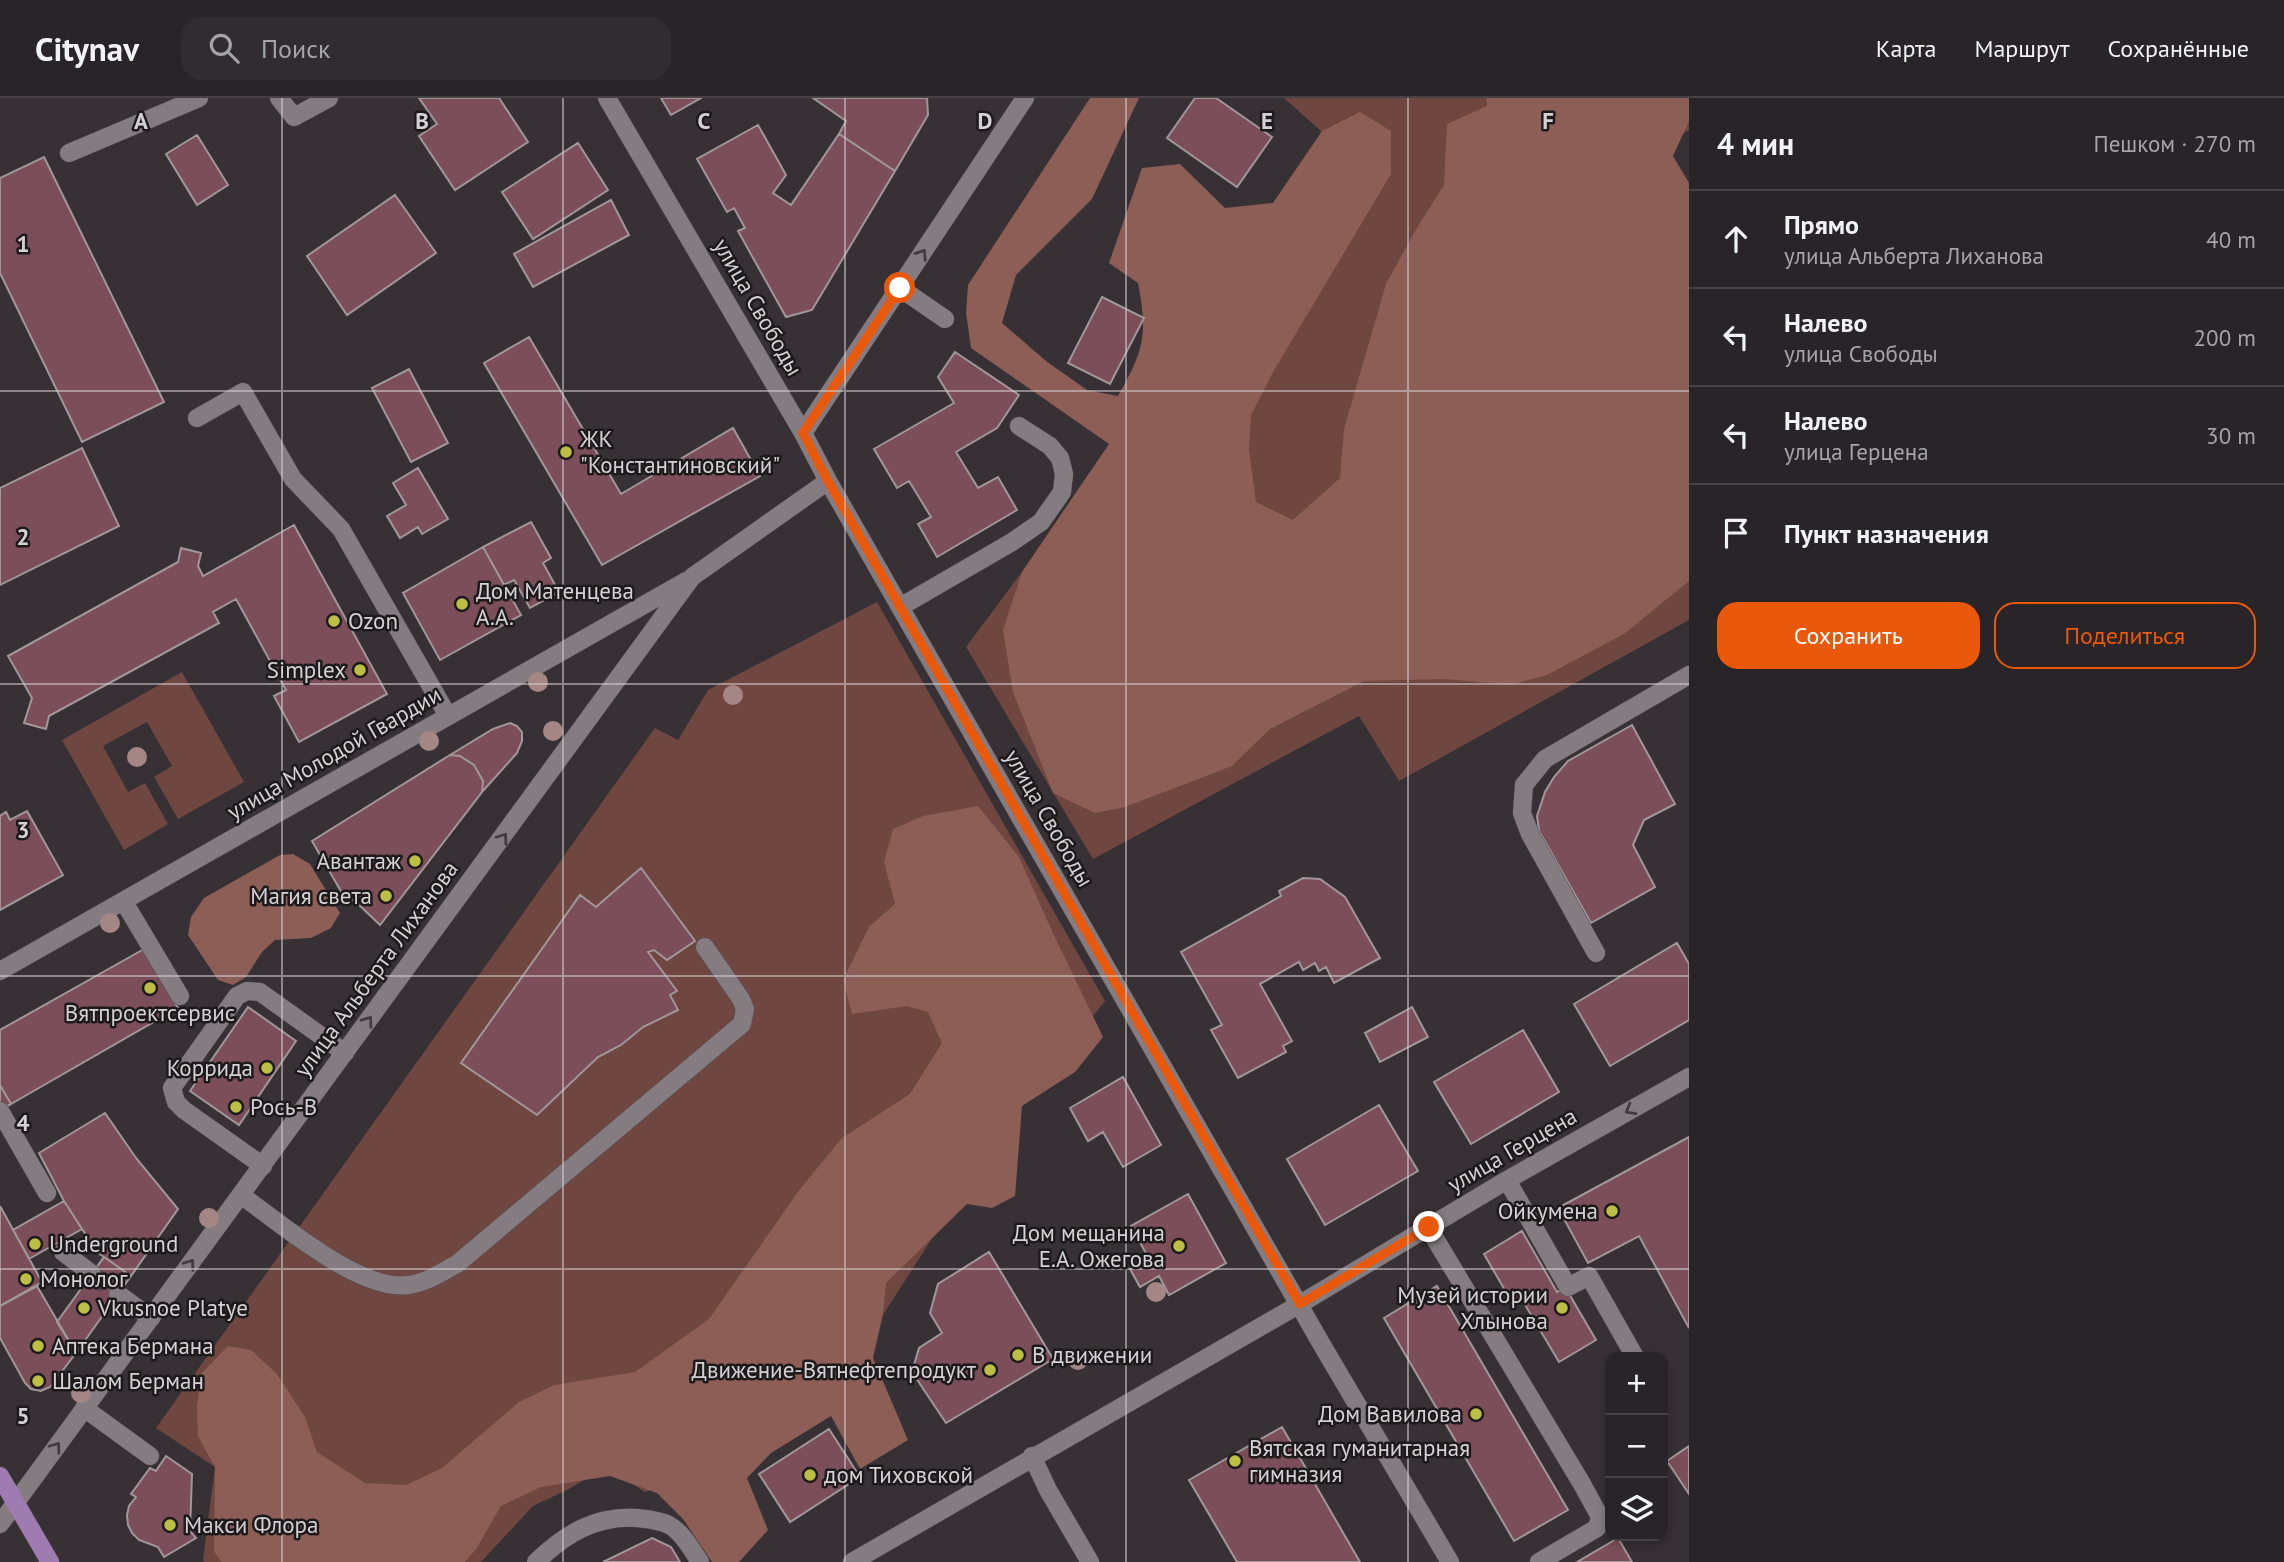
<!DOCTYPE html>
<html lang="ru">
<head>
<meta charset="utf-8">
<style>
	:root { --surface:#292428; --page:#312c30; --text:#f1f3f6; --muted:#a5a4a8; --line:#454145; --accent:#ea580c }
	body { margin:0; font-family:"PT Sans",sans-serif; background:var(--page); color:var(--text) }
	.controls { position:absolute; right:21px; bottom:21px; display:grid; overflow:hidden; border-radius:14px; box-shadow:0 4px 10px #0003 }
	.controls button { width:63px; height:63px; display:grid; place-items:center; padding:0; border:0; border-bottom:2px solid var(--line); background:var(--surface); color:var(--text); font:35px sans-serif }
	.stop { position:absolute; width:21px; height:21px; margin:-16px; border:5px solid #ea580c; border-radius:50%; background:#fff }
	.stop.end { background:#ea580c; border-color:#fff; box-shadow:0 2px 7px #0008 }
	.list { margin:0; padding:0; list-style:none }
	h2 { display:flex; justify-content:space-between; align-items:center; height:91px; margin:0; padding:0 28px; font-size:30px }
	h2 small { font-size:23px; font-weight:400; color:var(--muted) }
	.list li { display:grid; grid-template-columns:46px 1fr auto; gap:21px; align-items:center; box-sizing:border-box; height:98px; padding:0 28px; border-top:2px solid var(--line) }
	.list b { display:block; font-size:26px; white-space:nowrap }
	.list p { margin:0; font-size:23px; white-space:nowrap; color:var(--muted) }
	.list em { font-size:23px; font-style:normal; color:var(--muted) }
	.actions { display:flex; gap:14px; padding:21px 28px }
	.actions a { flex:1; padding:16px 0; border:2px solid var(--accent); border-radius:21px; text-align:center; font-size:24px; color:var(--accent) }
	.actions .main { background:var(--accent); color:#fff }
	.icon { flex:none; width:38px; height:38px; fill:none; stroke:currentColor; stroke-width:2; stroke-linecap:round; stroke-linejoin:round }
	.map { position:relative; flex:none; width:1689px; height:1464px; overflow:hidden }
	header { display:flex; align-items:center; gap:42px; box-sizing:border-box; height:98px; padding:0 35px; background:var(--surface); border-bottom:2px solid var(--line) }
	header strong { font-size:33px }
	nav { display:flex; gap:38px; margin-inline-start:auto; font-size:24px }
	.search { width:490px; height:63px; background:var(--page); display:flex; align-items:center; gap:18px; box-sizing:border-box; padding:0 24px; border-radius:21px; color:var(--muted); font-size:26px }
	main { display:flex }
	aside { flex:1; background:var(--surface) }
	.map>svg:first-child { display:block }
</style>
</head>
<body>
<header>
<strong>Citynav</strong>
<div class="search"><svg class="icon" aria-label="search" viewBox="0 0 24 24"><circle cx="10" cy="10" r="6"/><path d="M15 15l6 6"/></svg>Поиск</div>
<nav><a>Карта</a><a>Маршрут</a><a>Сохранённые</a></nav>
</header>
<main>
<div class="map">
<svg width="1689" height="1464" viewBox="0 0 1689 1464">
	<rect width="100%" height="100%" fill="#373035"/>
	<path fill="#6f4740" d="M1284,0h405v32l-32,20 32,53v417l-290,161 -40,-65 -266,143 -127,-212 56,-75 300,-440z
		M877,504l228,399 -109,138 -144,224 -187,122 -20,7 -38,-25 -40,23 -34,16 -52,56h-277l-1,-2 12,-93 -59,-39 499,-700 23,12 30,-50z
		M182,574l62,110 -66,37 -24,-42 18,-11 -25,-44 -44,24 25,46 17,-9 23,41 -44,26 -62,-110z"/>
	<path fill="#8c5e56" d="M1090,0h49l-47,101 -76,76 -14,48 44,38 41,29 31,6c26,-46 30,-61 20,-113l-29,-20 33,-95 38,-4 45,44 48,-5 49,-72 38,-19 31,19v43l-118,198 -22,43 -2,35 7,52 37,18 47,-42 4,-49 42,-145 29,-53 29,-46 3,-61 40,-18v-8h202v23l-16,35 16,27v398l-65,53 -77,41 -37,10 -64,-6 -82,2 -94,48 -38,37 -107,41 -30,6 -42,-20 -40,-101 -10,-62 19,-58 87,-128 -138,-96 -5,-35 2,-28z
		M978,708l41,51 33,74 51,106 -28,35 -53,34 -7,90 -23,12 -25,-4 -81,79 -3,31 -10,44 35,82 -48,29 -29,-53 -60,37 -24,25 21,52 -29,32h-27l-29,-43 -26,-26 -47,-17 -69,11 -40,19 -25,43 -11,13h-244l-7,-11 1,-84 -17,-31 -1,-29 4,-33 27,-28 23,4 25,23 29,44 12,35 48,31 41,2 36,-17 77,-66 35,-17 81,-13 74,-53 91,-130 42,-51 68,-44 32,-51 -14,-31 -21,-6 -55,8 -9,-34 26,-53 26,-23 -11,-42 9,-33 30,-13z
		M293,756l17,10 30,49 -9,15 -20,10 -36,2 -13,12 -16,25 -13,8 -15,-5 -30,-45 3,-18 13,-19 76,-43z"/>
	<path fill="#7b4e59" stroke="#a19799" stroke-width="2" d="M419,0h80l29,44 -73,48 -36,-54 18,-12z
		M661,0h40l-30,17z
		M813,0h114l1,17 -33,56 -56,-37 7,-13z
		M1195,0h21l56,39 -35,50 -70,-49z
		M758,27l28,50 -13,18 18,12 48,-71 56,37 -83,139 -26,7 -48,-86 7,-3 -11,-20 -7,4 -30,-53z
		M197,37l31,50 -31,20 -31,-51z
		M578,45l30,47 -75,49 -31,-47z
		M44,59l120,245 -82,40 -82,-169v-95z
		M395,97l41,58 -89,62 -40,-59z
		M611,102l18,35 -96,52 -19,-33z
		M1102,199l42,21 -34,66 -42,-21z
		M529,239l92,157 112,-66 27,48 -158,89 -118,-202z
		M955,254l64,43 -22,33 -41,24 22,36 20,-11 19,33 -80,47 -19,-33 13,-7 -22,-36 -12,7 -23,-39 80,-46 -16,-26z
		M409,271l39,74 -37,19 -39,-74z
		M82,350l37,78 -119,59v-97z
		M418,370l30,51 -26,15 -4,-7 -18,11 -13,-22 19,-11 -13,-22z
		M531,424l20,36 -8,5 16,29 -29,16 -16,-28 -10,5 -21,-38z
		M294,427l93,169 -88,48 -25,-46 12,-6 -50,-91 -23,13 6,11 -170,93 -3,13 -22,-6 8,-25 -24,-42 170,-94 3,-14 20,5 -3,13 5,10z
		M483,449l38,68 -81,45 -37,-67z
		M510,625l7,3 5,6v9l-5,12 -35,39 1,-11 -9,-16 -14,-9 -10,-1 43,-26z
		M1632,627l43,79 -31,16 -11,25 22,42 -64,36 -52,-92 -2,-15 8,-24 9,-15 14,-16z
		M450,657l10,1 14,9 9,16 -1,11 -102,133 -23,-22 -15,-10 -30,-52z
		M27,713l36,64 -63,35v-94l6,-4 4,8z
		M641,770l54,73 -28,19 -13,-10 -6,2 29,39 -7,4 8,15 -35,17 -22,18 -23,12 -61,58 -76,-52 119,-168 16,12z
		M1303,780l17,1 25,18 35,61 -46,25 -8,-16 -7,4 -4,-8 -12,7 -4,-8 -39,22 32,57 -9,5 3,6 -48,26 -27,-48 11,-5 -41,-73 100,-56 -2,-5z
		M1677,845l12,21v56l-79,46 -36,-62z
		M144,851l34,59 -167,96 -11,-19v-55z
		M248,909l48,34 -57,84 -49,-34z
		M1412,909l16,30 -48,25 -15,-29z
		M1523,932l36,62 -88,52 -37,-62z
		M1123,979l38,68 -38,22 -20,-35 -15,9 -18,-33z
		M0,987l11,19 -11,6z
		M1379,1007l39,66 -93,54 -38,-66z
		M105,1015l31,45 42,51 -47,67 -34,-24 -33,-51 -25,-48z
		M1689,1039v191l-50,-92 -51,27 -30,-55z
		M1188,1096l38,69 -57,32 -10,-19 -19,11 -10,-18 19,-10 -18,-33z
		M64,1103l18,28 -53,30 -16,-29z
		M0,1108l42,76 -42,24z
		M1522,1133l35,61 8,-5 31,53 -37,22 -35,-59 -14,-4 -26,-45z
		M989,1154l64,107 -107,64 -34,-51 7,-24 23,-15 -12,-20 8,-29z
		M104,1159l27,19 -55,77 -19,-31z
		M37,1188l39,67 -26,34 -9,4 -10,-2 -6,-6 -25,-45v-32z
		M1437,1188l131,224 -54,31 -130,-223z
		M1282,1329l78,135h-123l-48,-82z
		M829,1331l31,48 -70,45 -31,-48z
		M1689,1348v48l-22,-33z
		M166,1358l26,18 -2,57 6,7 -32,19 -6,-10 -19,-7 -7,-7 -4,-8 -1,-10 2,-9 7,-9 -5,-3 19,-26 6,3z
		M652,1440l19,9 9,15h-77z
		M1618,1440l14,24h-55z"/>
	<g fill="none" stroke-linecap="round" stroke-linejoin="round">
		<path stroke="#4f484d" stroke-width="18" stroke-dasharray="18 9" stroke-linecap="butt" d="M92,1176l26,20"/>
		<g stroke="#524c50" stroke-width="19">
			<path id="minor" d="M279,0l15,19 35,-19
				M607,0l196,335 25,48 494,864 128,217
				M69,55l130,-55
				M900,190l45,31
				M197,320l46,-26 50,87 48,50 107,187
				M803,335l222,-335
				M900,509l112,-65 29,-20 21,-30 2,-18 -4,-16 -10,-12 -31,-20
				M124,804l56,94
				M1596,855l-66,-119 -8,-21 2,-28 21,-26 144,-84
				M0,873l686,-390
				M0,1013l47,82
				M263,1068l-79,-56 -8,-8 -4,-14 65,-92 10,-5 13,1 85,61
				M1507,1082l61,107 21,-11 46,81
				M241,1097c39,28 119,97 167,90 18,-2 34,-13 49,-21l285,-240 3,-15 -4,-10 -36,-52
				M1428,1129l154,257 18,33 -3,11 -58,34
				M63,1154l29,22
				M118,1196l33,24
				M84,1310l66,48
				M1032,1358l16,34 42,72
				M0,1426l692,-947 136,-96
				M536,1464c29,-28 60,-47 101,-44 10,1 23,2 32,7 13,7 23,25 31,37
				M852,1464l448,-258 207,-124 182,-103"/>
		</g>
		<g stroke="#524c50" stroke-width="19">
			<path id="major" d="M0,1378l50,86"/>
		</g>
		<use href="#minor" stroke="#847c81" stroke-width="18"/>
		<use href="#major" stroke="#9e7cb2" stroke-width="18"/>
	</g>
	<g fill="#a48684">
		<circle cx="538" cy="584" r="10"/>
		<circle cx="733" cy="597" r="10"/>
		<circle cx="553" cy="633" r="10"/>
		<circle cx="429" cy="643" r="10"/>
		<circle cx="137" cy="659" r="10"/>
		<circle cx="110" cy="825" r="10"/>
		<circle cx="209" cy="1120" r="10"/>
		<circle cx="1156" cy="1194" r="10"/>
		<circle cx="1078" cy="1262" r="10"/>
		<circle cx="81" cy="1295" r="10"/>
	</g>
	<defs><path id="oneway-chevron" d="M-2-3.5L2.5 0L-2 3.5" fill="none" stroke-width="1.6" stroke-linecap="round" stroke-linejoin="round" transform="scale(1.75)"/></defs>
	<g stroke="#413c3f">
		<use href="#oneway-chevron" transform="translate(922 156) rotate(-57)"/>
		<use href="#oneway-chevron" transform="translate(503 740) rotate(-54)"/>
		<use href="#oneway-chevron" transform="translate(368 923) rotate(-54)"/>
		<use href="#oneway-chevron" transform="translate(1630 1012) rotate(150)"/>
		<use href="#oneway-chevron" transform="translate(190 1166) rotate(-54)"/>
		<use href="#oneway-chevron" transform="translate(56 1349) rotate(-54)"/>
	</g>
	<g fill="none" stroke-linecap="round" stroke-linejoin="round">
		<path stroke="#ea580c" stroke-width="9" d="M900,190l-97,145 25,48 472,823 129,-77"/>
	</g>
	<path fill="none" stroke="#d5d0d3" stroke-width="2" stroke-opacity="0.55" d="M282,0v1464M563,0v1464M845,0v1464M1126,0v1464M1408,0v1464M0,293h1689M0,586h1689M0,878h1689M0,1171h1689"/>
	<g fill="#bcbf44" stroke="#1d1a1c" stroke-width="2.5">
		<circle cx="566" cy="354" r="7"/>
		<circle cx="462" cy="506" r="7"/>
		<circle cx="334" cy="523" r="7"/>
		<circle cx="360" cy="572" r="7"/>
		<circle cx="415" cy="763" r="7"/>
		<circle cx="386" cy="798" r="7"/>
		<circle cx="150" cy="890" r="7"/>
		<circle cx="267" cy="970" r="7"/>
		<circle cx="236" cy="1009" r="7"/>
		<circle cx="1612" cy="1113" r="7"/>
		<circle cx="35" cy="1146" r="7"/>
		<circle cx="1179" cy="1148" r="7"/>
		<circle cx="26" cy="1181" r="7"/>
		<circle cx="84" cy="1210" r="7"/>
		<circle cx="1562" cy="1210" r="7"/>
		<circle cx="38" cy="1248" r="7"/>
		<circle cx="1018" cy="1257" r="7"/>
		<circle cx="990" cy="1272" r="7"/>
		<circle cx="38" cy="1283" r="7"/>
		<circle cx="1476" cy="1316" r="7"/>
		<circle cx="1235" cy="1363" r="7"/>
		<circle cx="810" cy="1377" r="7"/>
		<circle cx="170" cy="1427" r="7"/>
	</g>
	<g text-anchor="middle" stroke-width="5" stroke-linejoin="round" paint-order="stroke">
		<g font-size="23" fill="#d5d0d3" stroke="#1d1a1c">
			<text transform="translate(758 209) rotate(60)" y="8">улица Свободы</text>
			<text transform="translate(334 655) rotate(-30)" y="8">улица Молодой Гвардии</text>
			<text transform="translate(1049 720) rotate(60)" y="8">улица Свободы</text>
			<text transform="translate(376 871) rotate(-54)" y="8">улица Альберта Лиханова</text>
			<text transform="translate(1512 1052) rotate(-30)" y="8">улица Герцена</text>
		</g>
		<g font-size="23" fill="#d5d0d3" stroke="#1d1a1c" text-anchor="start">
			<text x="580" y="349">ЖК<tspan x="580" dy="26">"Константиновский"</tspan></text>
			<text x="476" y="501">Дом Матенцева<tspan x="476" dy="26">А.А.</tspan></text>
			<text x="348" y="531">Ozon</text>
			<text x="346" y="580" text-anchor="end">Simplex</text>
			<text x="401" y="771" text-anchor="end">Авантаж</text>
			<text x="372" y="806" text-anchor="end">Магия света</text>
			<text x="150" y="923" text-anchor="middle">Вятпроектсервис</text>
			<text x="253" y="978" text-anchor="end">Коррида</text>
			<text x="250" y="1017">Рось-В</text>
			<text x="1598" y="1121" text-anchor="end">Ойкумена</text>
			<text x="1165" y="1143" text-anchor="end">Дом мещанина<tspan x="1165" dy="26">Е.А. Ожегова</tspan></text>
			<text x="49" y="1154">Underground</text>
			<text x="40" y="1189">Монолог</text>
			<text x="1548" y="1205" text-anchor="end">Музей истории<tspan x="1548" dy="26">Хлынова</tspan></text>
			<text x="98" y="1218">Vkusnoe Platye</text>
			<text x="52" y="1256">Аптека Бермана</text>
			<text x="1032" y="1265">В движении</text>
			<text x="976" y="1280" text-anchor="end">Движение-Вятнефтепродукт</text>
			<text x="52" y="1291">Шалом Берман</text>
			<text x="1462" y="1324" text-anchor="end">Дом Вавилова</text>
			<text x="1249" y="1358">Вятская гуманитарная<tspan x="1249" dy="26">гимназия</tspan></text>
			<text x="824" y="1385">дом Тиховской</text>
			<text x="184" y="1435">Макси Флора</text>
		</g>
	</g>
	<g font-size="23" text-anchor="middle" font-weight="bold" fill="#d5d0d3" stroke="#1d1a1c" stroke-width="5" stroke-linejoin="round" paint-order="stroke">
		<text x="141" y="31">A</text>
		<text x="422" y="31">B</text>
		<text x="704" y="31">C</text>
		<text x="985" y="31">D</text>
		<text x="1267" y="31">E</text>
		<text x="1548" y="31">F</text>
		<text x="23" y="154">1</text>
		<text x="23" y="447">2</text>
		<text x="23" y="740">3</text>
		<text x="23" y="1033">4</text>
		<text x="23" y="1326">5</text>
	</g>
</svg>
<div class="controls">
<button>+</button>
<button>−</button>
<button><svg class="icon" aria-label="layers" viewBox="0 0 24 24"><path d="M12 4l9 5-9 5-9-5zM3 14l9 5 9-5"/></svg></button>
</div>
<div class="stop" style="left:900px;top:190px"></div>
<div class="stop end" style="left:1429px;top:1129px"></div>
</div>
<aside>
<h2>4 мин<small>Пешком · 270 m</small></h2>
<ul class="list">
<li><svg class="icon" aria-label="ahead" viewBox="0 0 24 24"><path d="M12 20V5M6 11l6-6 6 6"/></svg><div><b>Прямо</b><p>улица Альберта Лиханова</p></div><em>40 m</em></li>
<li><svg class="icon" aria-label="left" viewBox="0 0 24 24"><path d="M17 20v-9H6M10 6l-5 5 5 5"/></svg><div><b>Налево</b><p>улица Свободы</p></div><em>200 m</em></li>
<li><svg class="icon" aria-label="left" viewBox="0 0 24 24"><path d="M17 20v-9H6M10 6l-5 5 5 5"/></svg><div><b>Налево</b><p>улица Герцена</p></div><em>30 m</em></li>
<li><svg class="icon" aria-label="arrive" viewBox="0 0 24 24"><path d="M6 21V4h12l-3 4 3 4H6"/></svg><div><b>Пункт назначения</b></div></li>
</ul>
<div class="actions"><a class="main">Сохранить</a><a>Поделиться</a></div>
</aside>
</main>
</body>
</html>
